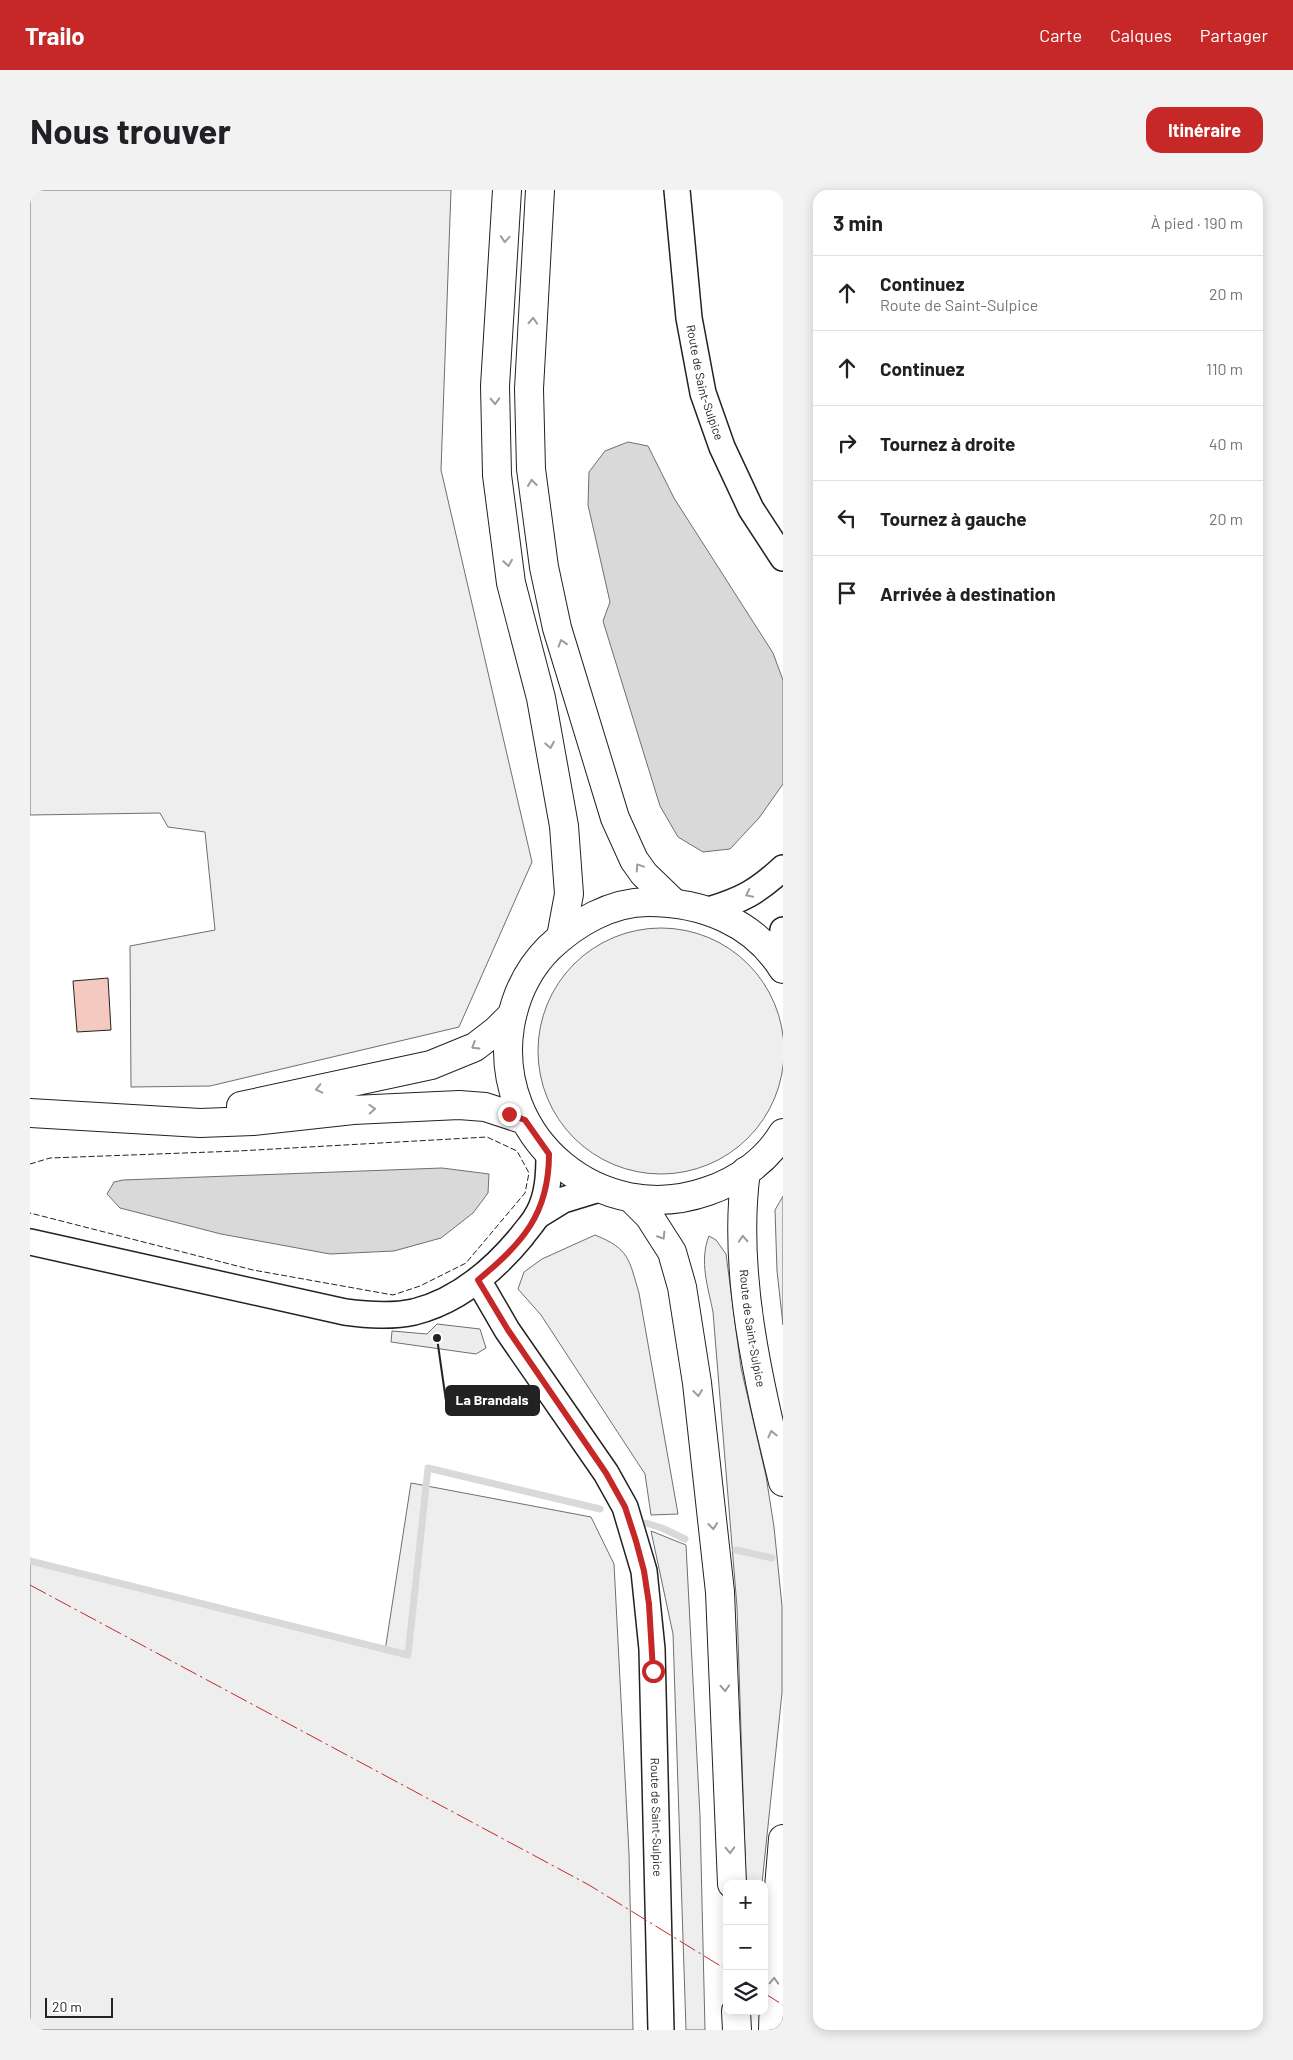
<!DOCTYPE html>
<html lang="fr">
<head>
<meta charset="utf-8">
<style>
	:root { --surface:#fff; --page:#f2f2f2; --text:#202124; --muted:#757577; --line:#e0e0e0; --accent:#c62828 }
	body { margin:0; font-family:Barlow,sans-serif; background:var(--page); color:var(--text) }
	.controls { position:absolute; right:15px; bottom:15px; display:grid; overflow:hidden; border-radius:10px; box-shadow:0 2px 12px #0003 }
	.controls button { width:45px; height:45px; display:grid; place-items:center; padding:0; border:0; border-bottom:1px solid var(--line); background:var(--surface); color:var(--text); font:25px sans-serif }
	.scale { position:absolute; left:15px; bottom:12px; width:68px; box-sizing:border-box; padding-left:5px; border:2px solid #222; border-top:0; font-size:14px; line-height:18px; white-space:nowrap; color:#222; -webkit-text-stroke:4px #fff; paint-order:stroke }
	.stop { position:absolute; width:15px; height:15px; margin:-11px; border:4px solid #c62828; border-radius:50%; background:#fff }
	.stop.end { background:#c62828; border-color:#fff; box-shadow:0 1px 5px #0008 }
	.list { margin:0; padding:0; list-style:none }
	h2 { display:flex; justify-content:space-between; align-items:center; height:65px; margin:0; padding:0 20px; font-size:21px }
	h2 small { font-size:16px; font-weight:400; color:var(--muted) }
	.list li { display:grid; grid-template-columns:32px 1fr auto; gap:15px; align-items:center; box-sizing:border-box; height:75px; padding:0 20px; border-top:1px solid var(--line) }
	.list b { display:block; font-size:19px; white-space:nowrap }
	.list p { margin:0; font-size:16px; white-space:nowrap; color:var(--muted) }
	.list em { font-size:16px; font-style:normal; color:var(--muted) }
	.icon { flex:none; width:28px; height:28px; fill:none; stroke:currentColor; stroke-width:2; stroke-linecap:round; stroke-linejoin:round }
	.map { position:relative; flex:none; width:753px; height:1840px; overflow:hidden; border-radius:15px }
	header { display:flex; align-items:center; gap:30px; box-sizing:border-box; height:70px; padding:0 25px; background:var(--accent); color:#fff }
	header strong { font-size:24px }
	nav { display:flex; gap:28px; margin-inline-start:auto; font-size:18px }
	.intro { display:flex; align-items:center; justify-content:space-between; box-sizing:border-box; height:120px; padding:0 30px }
	h1 { margin:0; font-size:35px }
	.button { padding:12px 22px; border-radius:15px; background:var(--accent); color:#fff; font-size:18px; font-weight:700 }
	main { display:flex; gap:30px; padding:0 30px }
	aside { flex:1; background:var(--surface); border-radius:15px; box-shadow:0 2px 12px #0003 }
	.map>svg:first-child { display:block }
</style>
</head>
<body>
<header>
<strong>Trailo</strong>
<nav><a>Carte</a><a>Calques</a><a>Partager</a></nav>
</header>
<div class="intro"><h1>Nous trouver</h1><a class="button">Itinéraire</a></div>
<main>
<div class="map">
<svg width="753" height="1840" viewBox="0 0 753 1840">
	<rect width="100%" height="100%" fill="#fff"/>
	<path fill="#eee" stroke="#6f6f6f" d="M0,0h421l-10,280 91,392 -73,165 -249,59 -79,1 -1,-141 85,-16 -10,-98 -37,-5 -8,-14 -130,2z
		M508 861a123 123 0 1 1 246 0a123 123 0 1 1-246 0Z
		M753,1006v129l-6,-54 -2,-61z
		M565,1045c35,14 34,25 44,58l39,221 -27,1 -6,-41 -104,-159 -23,-26 6,-17 18,-13z
		M679,1046l7,4 10,14 15,114 25,108 8,51 8,79v87l-20,190 -16,1 -9,-277 -24,-295c-5,-25 -14,-51 -4,-76z
		M381,1293l180,34 23,47 15,290 4,176h-603v-467l355,88z
		M621,1341l35,14 14,271 5,214h-19l-13,-396z"/>
	<path fill="#ededed" stroke="#6f6f6f" d="M407,1134l43,5 6,19 -10,6 -85,-12 1,-11 35,3z"/>
	<path fill="#d9d9d9" stroke="#6f6f6f" d="M598,252l20,4 26,52 99,155 10,27v104l-24,34 -29,31 -27,3 -25,-15 -18,-31 -57,-185 7,-19 -22,-97 1,-33 16,-21z
		M412,978l47,6 -1,19 -15,20 -32,25 -47,13 -64,3 -109,-20 -101,-26 -13,-14 7,-12 9,-2z"/>
	<g fill="none" stroke-linecap="round" stroke-linejoin="round">
		<path stroke="#d9d9d9" stroke-width="7" d="M616,1333l16,5 23,11
			M706,1360l36,8
			M0,1371l378,94 20,-187 172,41"/>
	</g>
	<path fill="#f3c9c0" stroke="#222" d="M78,788l3,52 -34,2 -4,-51z"/>
	<g fill="none" stroke-linecap="round" stroke-linejoin="round">
		<g stroke="#222" stroke-width="28">
			<g id="minor">
				<path id="s1" d="M647,0l12,128 14,75 19,54 29,62 32,49"/>
				<path d="M679,720c33,-10 48,-18 74,-42"/>
				<path d="M749,773l4,-33"/>
				<path d="M507,1026l26,-16 36,-11"/>
				<path d="M0,1052l315,70c23,3 46,5 69,0 44,-11 80,-42 108,-76 5,-7 12,-14 16,-22 10,-18 11,-39 11,-60"/>
				<path id="s2" d="M448,1090l29,50 99,143 19,34 19,64 8,78 9,381"/>
			</g>
		</g>
		<g stroke="#222" stroke-width="30">
			<path id="major" d="M753,779c-29,-47 -81,-67 -135,-67 -37,0 -73,21 -99,46 -21,21 -34,49 -39,78 -18,113 91,203 198,165 30,-10 59,-31 75,-58
				M211,916l190,-41 44,-18 22,-17 15,-15
				M0,923l170,10 53,-2 100,-11 106,-5 26,2 40,13"/>
		</g>
		<g stroke="#222" stroke-width="30">
			<g id="highway">
				<path d="M477,0l-12,196 2,89 14,108 30,115 23,128 5,68 -8,43"/>
				<path d="M510,0l-11,199 2,80 13,98 13,61 58,190 19,42 10,14 29,28"/>
				<path id="s3" d="M716,981c-14,102 13,212 37,311"/>
				<path d="M601,1008l18,18 23,36 10,35 15,96 23,209 12,292"/>
				<path d="M706,1821l1,19"/>
				<path d="M743,1840l3,-106 7,-85"/>
			</g>
		</g>
		<use href="#minor" stroke="#fff" stroke-width="25"/>
		<use href="#major" stroke="#fff" stroke-width="28"/>
		<use href="#highway" stroke="#fff" stroke-width="28"/>
		<path stroke="#222" stroke-width="1" stroke-dasharray="6 2.5" stroke-linecap="butt" d="M0,974l20,-6 188,-7 249,-14 30,14 12,22 -4,20 -59,70 -46,23 -27,9 -140,-25 -223,-57"/>
		<path stroke="#c62828" stroke-width="1" stroke-dasharray="18 4 2.5 4" stroke-linecap="butt" d="M0,1395l559,300 138,85
			M734,1803l19,12"/>
	</g>
	<defs><path id="oneway-chevron" d="M-2-3.5L2.5 0L-2 3.5" fill="none" stroke-width="1.6" stroke-linecap="round" stroke-linejoin="round" transform="scale(1.25)"/></defs>
	<g stroke="#9c9c9c">
		<use href="#oneway-chevron" transform="translate(475 49) rotate(94)"/>
		<use href="#oneway-chevron" transform="translate(503 131) rotate(-87)"/>
		<use href="#oneway-chevron" transform="translate(465 211) rotate(88)"/>
		<use href="#oneway-chevron" transform="translate(502 293) rotate(-96)"/>
		<use href="#oneway-chevron" transform="translate(478 373) rotate(81)"/>
		<use href="#oneway-chevron" transform="translate(532 453) rotate(-107)"/>
		<use href="#oneway-chevron" transform="translate(520 555) rotate(79)"/>
		<use href="#oneway-chevron" transform="translate(609 677) rotate(-124)"/>
		<use href="#oneway-chevron" transform="translate(719 704) rotate(154)"/>
		<use href="#oneway-chevron" transform="translate(445 856) rotate(148)"/>
		<use href="#oneway-chevron" transform="translate(289 899) rotate(167)"/>
		<use href="#oneway-chevron" transform="translate(342 919) rotate(-3)"/>
		<use href="#oneway-chevron" transform="translate(632 1046) rotate(58)"/>
		<use href="#oneway-chevron" transform="translate(713 1049) rotate(-93)"/>
		<use href="#oneway-chevron" transform="translate(668 1203) rotate(83)"/>
		<use href="#oneway-chevron" transform="translate(742 1244) rotate(-103)"/>
		<use href="#oneway-chevron" transform="translate(683 1336) rotate(84)"/>
		<use href="#oneway-chevron" transform="translate(695 1498) rotate(87)"/>
		<use href="#oneway-chevron" transform="translate(700 1660) rotate(88)"/>
		<use href="#oneway-chevron" transform="translate(744 1791) rotate(-88)"/>
	</g>
	<g fill="none" stroke-linecap="round" stroke-linejoin="round">
		<path stroke="#c62828" stroke-width="6" d="M479,924l16,6 24,34c0,61 -27,89 -71,126l30,50 98,143 19,34 11,34 8,30 5,33 4,67"/>
	</g>
	<g text-anchor="middle" stroke-width="4" stroke-linejoin="round" paint-order="stroke">
		<g font-size="12" fill="#222" stroke="#fff">
			<text dy="4" stroke="none"><textPath href="#s1" startOffset="195">Route de Saint-Sulpice</textPath></text>
			<text dy="4" stroke="none"><textPath href="#s3" startOffset="158">Route de Saint-Sulpice</textPath></text>
			<text dy="4" stroke="none"><textPath href="#s2" startOffset="584">Route de Saint-Sulpice</textPath></text>
		</g>
	</g>
	<path fill="none" stroke="#222" stroke-width="2" d="M407 1148L416 1211"/>
	<circle fill="#222" stroke="#fff" stroke-width="2" cx="407" cy="1148" r="5"/>
	<rect fill="#222" stroke="#222" stroke-width="2" x="416" y="1196" width="93" height="29" rx="5"/>
	<g font-size="14" text-anchor="middle" font-weight="bold" fill="#fff">
		<text x="462" y="1215">La Brandais</text>
	</g>
</svg>
<div class="controls">
<button>+</button>
<button>−</button>
<button><svg class="icon" aria-label="layers" viewBox="0 0 24 24"><path d="M12 4l9 5-9 5-9-5zM3 14l9 5 9-5"/></svg></button>
</div>
<div class="scale">20 m</div>
<div class="stop" style="left:623px;top:1481px"></div>
<div class="stop end" style="left:479px;top:924px"></div>
</div>
<aside>
<h2>3 min<small>À pied · 190 m</small></h2>
<ul class="list">
<li><svg class="icon" aria-label="ahead" viewBox="0 0 24 24"><path d="M12 20V5M6 11l6-6 6 6"/></svg><div><b>Continuez</b><p>Route de Saint-Sulpice</p></div><em>20 m</em></li>
<li><svg class="icon" aria-label="ahead" viewBox="0 0 24 24"><path d="M12 20V5M6 11l6-6 6 6"/></svg><div><b>Continuez</b></div><em>110 m</em></li>
<li><svg class="icon" aria-label="right" viewBox="0 0 24 24"><path d="M7 20v-9h11M14 6l5 5-5 5"/></svg><div><b>Tournez à droite</b></div><em>40 m</em></li>
<li><svg class="icon" aria-label="left" viewBox="0 0 24 24"><path d="M17 20v-9H6M10 6l-5 5 5 5"/></svg><div><b>Tournez à gauche</b></div><em>20 m</em></li>
<li><svg class="icon" aria-label="arrive" viewBox="0 0 24 24"><path d="M6 21V4h12l-3 4 3 4H6"/></svg><div><b>Arrivée à destination</b></div></li>
</ul>
</aside>
</main>
</body>
</html>
